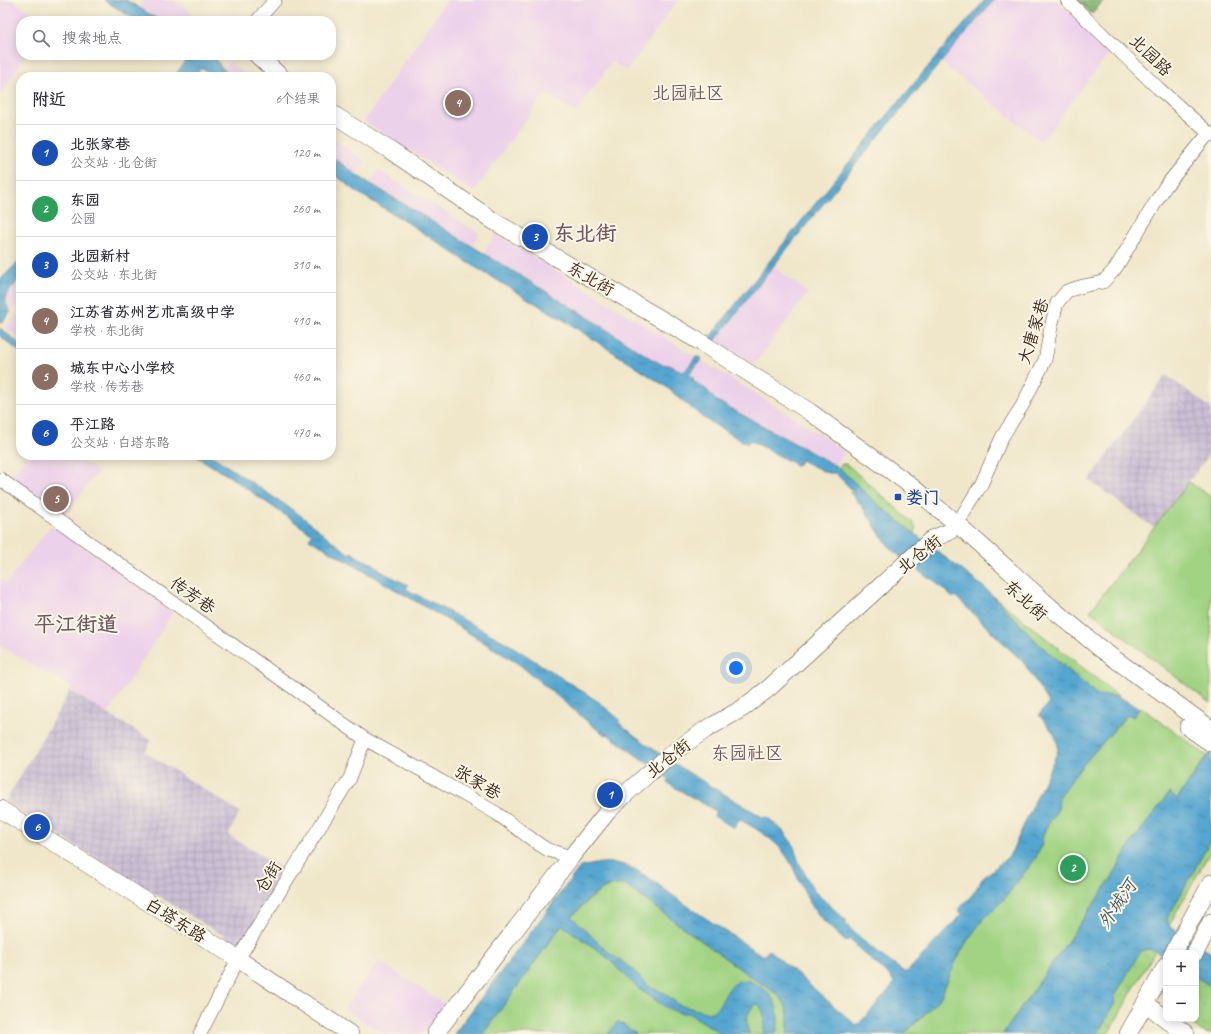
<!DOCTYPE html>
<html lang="zh">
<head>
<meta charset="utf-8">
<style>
	:root { --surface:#fff; --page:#f7f7f7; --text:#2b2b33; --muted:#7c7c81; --line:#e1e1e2; --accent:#ea580c }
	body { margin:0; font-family:Caveat,"LXGW WenKai TC",sans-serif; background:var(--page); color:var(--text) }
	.controls { position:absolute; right:12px; bottom:12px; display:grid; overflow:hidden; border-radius:8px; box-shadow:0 2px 10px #0003 }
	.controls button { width:36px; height:36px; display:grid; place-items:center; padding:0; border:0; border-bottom:1px solid var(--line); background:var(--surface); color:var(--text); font:20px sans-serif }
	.you { position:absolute; left:736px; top:668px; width:14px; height:14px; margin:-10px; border:3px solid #fff; border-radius:50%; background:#1a73e8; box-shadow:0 0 0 6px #1a73e833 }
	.badge { display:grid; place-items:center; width:26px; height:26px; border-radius:50%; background:var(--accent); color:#fff; font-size:13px; font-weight:700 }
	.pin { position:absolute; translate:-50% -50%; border:2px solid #fff; box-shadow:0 1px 4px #0006 }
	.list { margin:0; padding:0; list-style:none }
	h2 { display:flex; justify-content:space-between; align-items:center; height:52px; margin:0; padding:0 16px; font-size:17px }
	h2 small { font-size:13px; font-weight:400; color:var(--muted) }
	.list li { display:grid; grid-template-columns:26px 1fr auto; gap:12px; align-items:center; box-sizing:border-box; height:56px; padding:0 16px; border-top:1px solid var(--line) }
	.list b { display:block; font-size:15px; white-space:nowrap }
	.list p { margin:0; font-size:13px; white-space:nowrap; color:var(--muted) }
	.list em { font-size:13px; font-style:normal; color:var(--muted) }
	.icon { flex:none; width:22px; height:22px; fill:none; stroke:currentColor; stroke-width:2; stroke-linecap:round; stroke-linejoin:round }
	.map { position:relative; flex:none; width:1211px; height:1034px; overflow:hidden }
	.search { position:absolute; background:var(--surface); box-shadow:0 2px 10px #0003; left:16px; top:16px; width:320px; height:44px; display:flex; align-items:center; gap:10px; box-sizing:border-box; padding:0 14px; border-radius:16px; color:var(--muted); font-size:15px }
	.panel { position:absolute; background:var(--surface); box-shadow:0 2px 10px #0003; left:16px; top:72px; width:320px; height:388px; border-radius:16px }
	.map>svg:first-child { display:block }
</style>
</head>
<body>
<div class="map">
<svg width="1211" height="1034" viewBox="0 0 1211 1034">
	<defs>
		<pattern id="industrial-grid" width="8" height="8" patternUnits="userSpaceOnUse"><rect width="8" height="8" fill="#cbbfd5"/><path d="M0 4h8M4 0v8" fill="none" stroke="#afa4b6"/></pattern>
		<pattern id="grass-tufts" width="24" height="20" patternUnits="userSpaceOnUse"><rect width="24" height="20" fill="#a1d383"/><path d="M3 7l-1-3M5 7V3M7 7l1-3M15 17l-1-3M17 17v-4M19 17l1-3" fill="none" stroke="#8cb571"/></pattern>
		<pattern id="forest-firs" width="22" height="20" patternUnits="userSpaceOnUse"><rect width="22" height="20" fill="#80b571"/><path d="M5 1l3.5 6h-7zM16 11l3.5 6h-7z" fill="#6a935c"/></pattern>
		<pattern id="water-ripples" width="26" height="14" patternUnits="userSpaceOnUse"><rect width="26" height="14" fill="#55a6d0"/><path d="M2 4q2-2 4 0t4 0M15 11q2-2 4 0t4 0" fill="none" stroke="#4887a8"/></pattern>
	</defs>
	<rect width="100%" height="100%" fill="#fcf5e5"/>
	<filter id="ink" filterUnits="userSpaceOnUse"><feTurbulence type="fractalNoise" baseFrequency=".025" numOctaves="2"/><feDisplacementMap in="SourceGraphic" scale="8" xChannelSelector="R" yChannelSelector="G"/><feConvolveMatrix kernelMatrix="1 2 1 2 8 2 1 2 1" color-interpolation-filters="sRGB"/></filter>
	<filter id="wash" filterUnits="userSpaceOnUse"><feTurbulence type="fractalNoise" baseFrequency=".012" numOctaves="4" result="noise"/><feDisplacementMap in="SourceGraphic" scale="16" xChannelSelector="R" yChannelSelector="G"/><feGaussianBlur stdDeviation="0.9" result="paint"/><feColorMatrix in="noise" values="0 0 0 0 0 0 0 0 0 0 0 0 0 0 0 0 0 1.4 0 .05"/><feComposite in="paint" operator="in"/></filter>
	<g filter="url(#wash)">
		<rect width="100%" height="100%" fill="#f0e7cb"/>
		<path fill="#ecd1ea" d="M0,0h11l35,21h-25v34h4l-25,42z
			M144,0h28l14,8 12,13h-36l-22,-13z
			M447,0h231l-51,71 -15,-9 -36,50 -31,-19 -71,99 -110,-71z
			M994,0h63l52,53 -68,89 -100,-80z
			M229,62l3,1 16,14h-15l-10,-8z
			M331,138l34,23 -9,13 -25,-18z
			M378,170l101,63 -6,13 -103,-63z
			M496,234l200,123 -12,15 -15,-7 -8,-1 -11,-6 -61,-40 -105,-66z
			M773,266l35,27 -53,71 -39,-23z
			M21,277v24l-10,11 -5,-8v-9z
			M21,310v29l-16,-11z
			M701,360l119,74 24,18 -8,13 -121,-65 -8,-10 -14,-9 -4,-6z
			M28,455h50l20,17 -36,46 -54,-39z
			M51,525l125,83 -68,106 -38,-23 2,-4 -70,-40 -2,2v-71l6,5z
			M378,961l67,43 -23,30h-38l-40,-25z"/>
		<path fill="url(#industrial-grid)" d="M1166,375l45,33v44l-57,76 -65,-48z
			M70,691l81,49 -6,12 95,60 -12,23 61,38 -44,76 -240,-147z"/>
		<path fill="url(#grass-tufts)" stroke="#6e7e50" d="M842,464h4l4,3 63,56 3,5 -1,6 -33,-26 -43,-40z
			M992,595l130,104c-8,-2 -15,-5 -23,-2l-59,-52z
			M1211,840v10l-42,76 -2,-7z
			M1146,949h6l3,2 -47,83h-10l16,-29 1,-9 24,-43z
			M1196,977l15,9v48c-8,0 -18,-9 -23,-15h8z"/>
		<path fill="url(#forest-firs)" stroke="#5e7048" d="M1077,0h27l-12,14z"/>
		<path fill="#a1d383" stroke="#6e7e50" d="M1189,482l22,15v207l-121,-93z
			M1141,707l66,49 -30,43 -8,-6 -37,49 -21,37 -108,155h-99l20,-19 17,-19 15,-35 11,-20 14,-19 24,-24 30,-39 6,-12 2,-12 4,-9 11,-17 1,-12 23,-31 46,-52 5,3z
			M619,884l6,1 126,92 94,57h-362l79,-110c20,-14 32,-35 57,-40z"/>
		<path fill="url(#water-ripples)" stroke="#486877" d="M104,0h22l35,21h-24z
			M985,0h9c-97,113 -192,227 -282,345l-5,-4c90,-116 182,-230 278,-341z
			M187,55h27l7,12 12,10h-20l-9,-8h-3l-8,8h-19l14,-20z
			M331,156l27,20 231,142 61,40 11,6 8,1 15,7 12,-15h4l1,3 -12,15 4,2v4l14,9 8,10 123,67 44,41 104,81 54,56 59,52c13,-6 29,4 40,12l-6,8 -5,-3 -46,52 -23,31 -1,12 -11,17 -4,9 -2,12 -6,12 -30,39 -24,24 -14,19 -11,20 -15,35 -5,6 -32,32h-117c5,-37 -9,-39 -36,-57l-126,-92c-22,-3 -40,17 -53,32l37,36 21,14 20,20 14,6 15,12 30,8c15,-5 15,-26 29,-32 6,-2 13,0 18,3 20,10 26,29 20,50h-13c2,-10 3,-22 -5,-30l-4,1c-7,8 -10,19 -4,29h-29l-26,-17 -7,-4h-8l-15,-6 -26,-18 -37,-36 -40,-28 -79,109h-29l126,-167c12,-2 24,-6 36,-4 25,5 43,23 63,37 27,19 56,37 84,56l6,-6 88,76 35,-39 2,-4 -5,-8 -28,-24 -12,-12 -3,3c-11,-10 -23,-20 -32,-33 -11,-15 -16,-34 -25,-49 -12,-20 -31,-30 -50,-41l-5,9 -20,-12 2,-5 -49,-28 2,-4 -62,-45 -2,1 -11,-8 -74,-62 -64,-40 -147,-86 3,-5 -82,-57 -36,-22h17l89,60 49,39 2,-2 8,6 15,6 10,9 24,12 -2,4 101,54 92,59 21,18 -2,2c45,38 97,66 146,96l2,-2 17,15 10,13 6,19 15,28 33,30 -2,3 34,30 25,18h3l55,-58 -4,-4 14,-15 11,-17 25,-21 4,-6 45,-98c4,-15 -9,-27 -18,-38l10,-12 -25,-40 -69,-67 -2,2 -21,-19 -4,-1c-14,-12 -32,-22 -43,-37 -12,-16 -20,-34 -35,-48l2,-3 -17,-17h-8l-26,-13 -3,6 -48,-26 -3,4 -45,-27 -37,-31 -100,-65 -90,-54 -73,-48 -42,-25 -29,-22z
			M21,259v18l-15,18v9l5,8 -11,12v-44z
			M0,328l21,17v8l-21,-17z
			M1211,751v89l-44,79 2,7 42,27v33l-15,-9v-24h-30v5c-10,-6 -19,-15 -28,-3l-23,41 -1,9 -16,29h-95l108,-155 21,-37 37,-49 8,6z
			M618,1021l18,13h-28z"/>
	</g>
	<g filter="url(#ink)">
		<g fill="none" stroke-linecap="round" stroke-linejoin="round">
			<g stroke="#564638" stroke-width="14">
				<path id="minor" d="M1067,0l91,88 53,47
					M257,21l18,-21
					M0,479l365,260 67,37 64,37 44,32 8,5 23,7
					M950,530l7,-6 24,-39 21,-48 20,-31 23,-46 6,-33 6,-24 10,-12 16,-5 20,-4 12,-13 50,-82 44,-54
					M200,1034l38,-75 112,-181 15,-39"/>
			</g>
			<g stroke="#564638" stroke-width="18">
				<path id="major" d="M257,55l24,22
					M331,113l57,36 107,73 207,121 108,69 96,70 51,42 98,87 46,38 110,80
					M1188,727l23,16
					M0,809l238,150 112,75
					M1173,953l38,-70
					M1195,953l16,-31
					M1145,1003l41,31
					M435,1034l136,-177 37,-46 24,-23 39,-34 34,-24 38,-22 26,-20 163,-149 17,-7
					M1128,1034l38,-68"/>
			</g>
			<use href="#minor" stroke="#fff" stroke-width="13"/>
			<use href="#major" stroke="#fff" stroke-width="17"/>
		</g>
	</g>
	<rect fill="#1a4fb4" stroke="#fcf5e5" stroke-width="1.5" x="894" y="493" width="8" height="8" rx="2"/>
	<g text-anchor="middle" stroke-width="4" stroke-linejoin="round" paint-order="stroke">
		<g font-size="17" fill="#3b2a1e" stroke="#fcf5e5">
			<text transform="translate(1151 55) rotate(44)" y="6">北园路</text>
			<text transform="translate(591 278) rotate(30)" y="6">东北街</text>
			<text transform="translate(1033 331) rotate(-73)" y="6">大唐家巷</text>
			<text transform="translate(919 554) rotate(-38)" y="6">北仓街</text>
			<text transform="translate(193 595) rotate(35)" y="6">传芳巷</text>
			<text transform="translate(1026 600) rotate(42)" y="6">东北街</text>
			<text transform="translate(668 758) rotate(-38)" y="6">北仓街</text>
			<text transform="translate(478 782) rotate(31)" y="6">张家巷</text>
			<text transform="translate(268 877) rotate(-58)" y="6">仓街</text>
			<text transform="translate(176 920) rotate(32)" y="6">白塔东路</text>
		</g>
		<g font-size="17" font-weight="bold" fill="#164399" stroke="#fcf5e5" text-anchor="start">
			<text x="906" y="503">娄门</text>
		</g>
		<g font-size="18" fill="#6d5864" stroke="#fcf5e5">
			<text x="688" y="99">北园社区</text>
			<text x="747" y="759">东园社区</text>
		</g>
		<g font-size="18" font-style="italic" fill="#455c65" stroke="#fcf5e5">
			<text transform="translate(1117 904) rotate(-56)" y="6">外城河</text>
		</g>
		<g font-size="21" font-weight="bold" fill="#6d5864" stroke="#fcf5e5">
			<text x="585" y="240">东北街</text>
			<text x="76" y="631">平江街道</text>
		</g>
	</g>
</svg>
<div class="controls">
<button>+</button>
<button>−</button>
</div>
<div class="you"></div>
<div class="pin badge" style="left:610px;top:795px;background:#1a4fb4">1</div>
<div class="pin badge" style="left:1073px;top:868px;background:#2e9e5b">2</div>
<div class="pin badge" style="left:535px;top:237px;background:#1a4fb4">3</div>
<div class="pin badge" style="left:458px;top:103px;background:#8d6e63">4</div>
<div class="pin badge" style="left:56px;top:499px;background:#8d6e63">5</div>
<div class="pin badge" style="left:37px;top:827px;background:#1a4fb4">6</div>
<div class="search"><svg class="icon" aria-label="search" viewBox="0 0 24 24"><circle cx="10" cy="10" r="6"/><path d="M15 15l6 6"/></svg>搜索地点</div>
<section class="panel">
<h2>附近<small>6个结果</small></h2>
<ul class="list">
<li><span class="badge" style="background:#1a4fb4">1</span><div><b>北张家巷</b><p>公交站 · 北仓街</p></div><em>120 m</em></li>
<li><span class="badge" style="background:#2e9e5b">2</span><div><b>东园</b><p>公园</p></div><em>260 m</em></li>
<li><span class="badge" style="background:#1a4fb4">3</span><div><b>北园新村</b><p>公交站 · 东北街</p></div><em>310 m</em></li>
<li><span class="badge" style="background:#8d6e63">4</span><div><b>江苏省苏州艺术高级中学</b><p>学校 · 东北街</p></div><em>410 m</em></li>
<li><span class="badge" style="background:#8d6e63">5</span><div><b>城东中心小学校</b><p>学校 · 传芳巷</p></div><em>460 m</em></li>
<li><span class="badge" style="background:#1a4fb4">6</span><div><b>平江路</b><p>公交站 · 白塔东路</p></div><em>470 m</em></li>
</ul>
</section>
</div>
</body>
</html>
